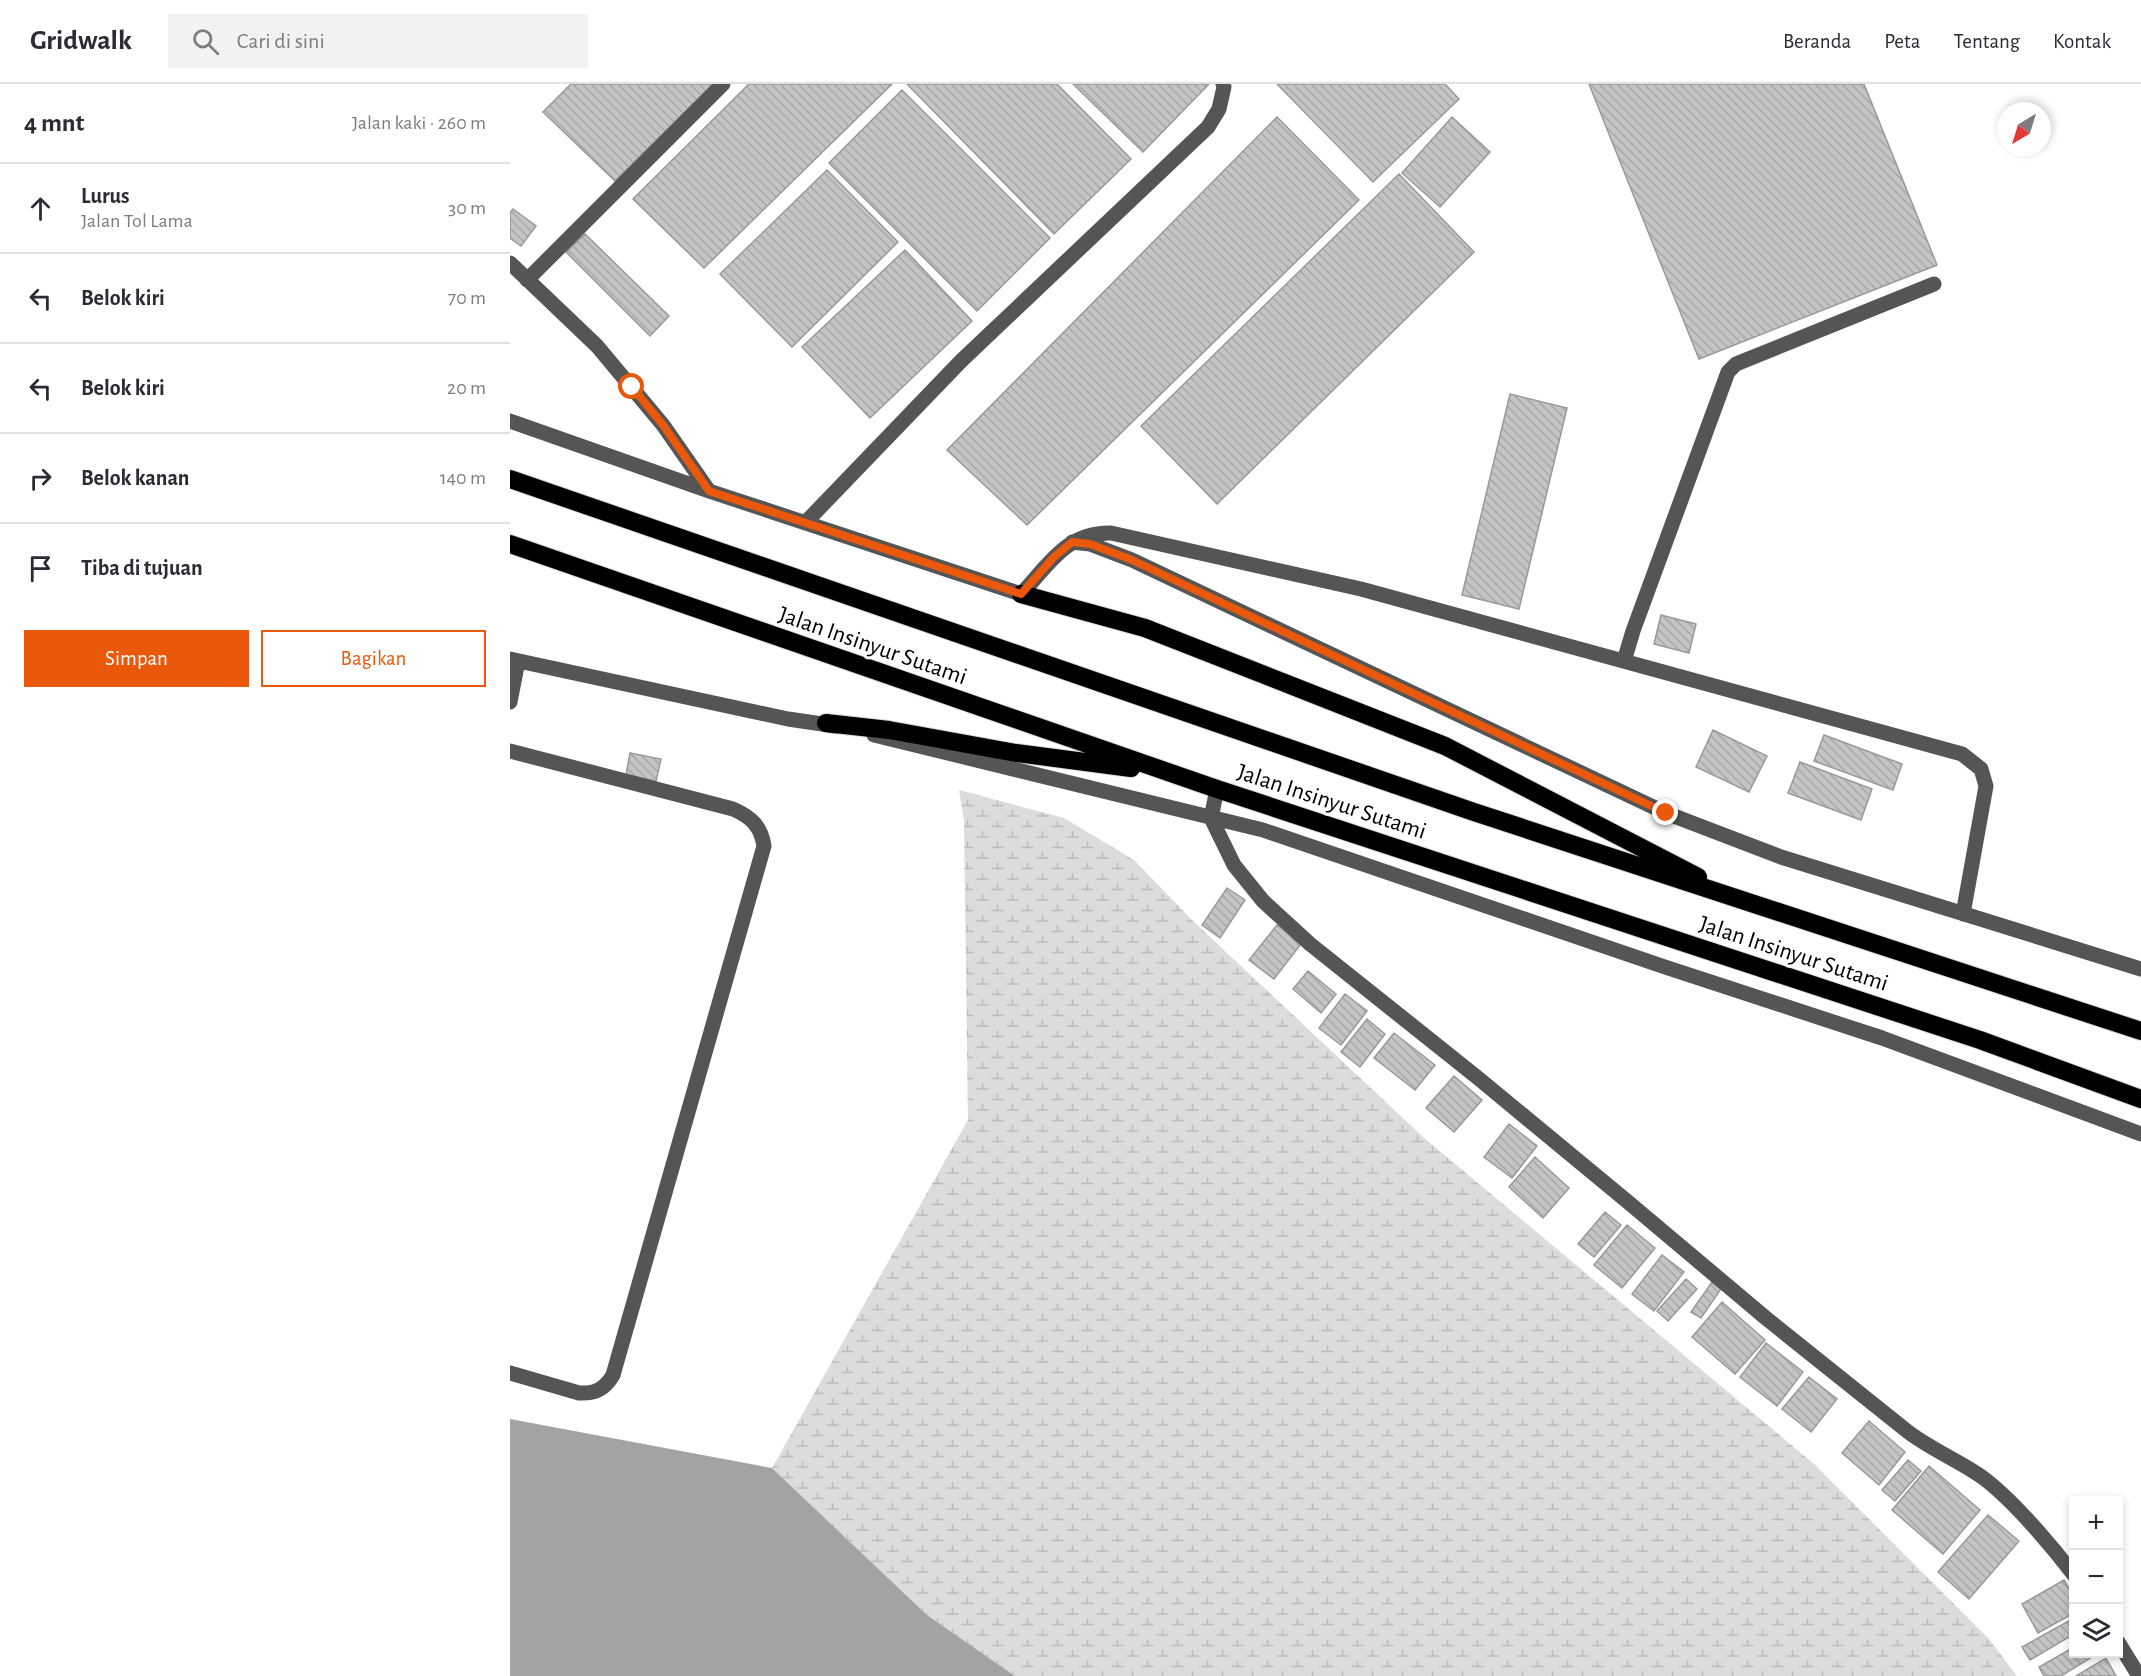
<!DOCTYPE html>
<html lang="id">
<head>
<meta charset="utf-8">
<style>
	:root { --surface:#fff; --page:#f2f2f3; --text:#2b2b33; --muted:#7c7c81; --line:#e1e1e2; --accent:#ea580c }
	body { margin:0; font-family:"Alegreya Sans",sans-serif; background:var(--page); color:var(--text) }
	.controls { position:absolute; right:18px; bottom:18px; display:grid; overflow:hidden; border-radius:0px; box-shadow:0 3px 9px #0003 }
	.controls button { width:54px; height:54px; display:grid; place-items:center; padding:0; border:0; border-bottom:2px solid var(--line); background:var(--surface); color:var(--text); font:30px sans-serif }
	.compass { position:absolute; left:1487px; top:18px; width:54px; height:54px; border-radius:50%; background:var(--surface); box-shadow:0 3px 9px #0003; rotate:218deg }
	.stop { position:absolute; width:18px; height:18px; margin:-14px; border:4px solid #ea580c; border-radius:50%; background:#fff }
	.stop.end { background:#ea580c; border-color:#fff; box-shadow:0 2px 6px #0008 }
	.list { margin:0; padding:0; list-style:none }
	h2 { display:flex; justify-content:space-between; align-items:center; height:78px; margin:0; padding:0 24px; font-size:26px }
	h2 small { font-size:20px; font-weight:400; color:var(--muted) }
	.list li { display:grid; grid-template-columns:39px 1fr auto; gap:18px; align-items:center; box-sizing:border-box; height:90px; padding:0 24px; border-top:2px solid var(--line) }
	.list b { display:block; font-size:22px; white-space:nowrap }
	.list p { margin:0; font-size:20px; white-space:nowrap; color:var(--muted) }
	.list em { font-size:20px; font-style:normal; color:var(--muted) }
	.actions { display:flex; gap:12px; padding:18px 24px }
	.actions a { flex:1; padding:14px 0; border:2px solid var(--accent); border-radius:0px; text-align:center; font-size:21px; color:var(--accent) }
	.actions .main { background:var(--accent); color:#fff }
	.icon { flex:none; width:33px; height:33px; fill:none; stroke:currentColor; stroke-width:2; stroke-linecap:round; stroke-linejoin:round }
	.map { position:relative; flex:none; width:1631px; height:1592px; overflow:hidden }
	header { display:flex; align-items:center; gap:36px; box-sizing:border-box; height:84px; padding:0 30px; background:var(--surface); border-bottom:2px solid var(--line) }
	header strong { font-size:28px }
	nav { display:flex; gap:33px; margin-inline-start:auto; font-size:21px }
	.search { width:420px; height:54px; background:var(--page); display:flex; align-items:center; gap:15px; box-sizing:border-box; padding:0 21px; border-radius:0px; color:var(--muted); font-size:22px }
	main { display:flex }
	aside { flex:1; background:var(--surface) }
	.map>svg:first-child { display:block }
</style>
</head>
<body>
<header>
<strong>Gridwalk</strong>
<div class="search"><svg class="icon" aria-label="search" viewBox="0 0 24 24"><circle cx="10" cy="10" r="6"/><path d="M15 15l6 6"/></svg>Cari di sini</div>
<nav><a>Beranda</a><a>Peta</a><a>Tentang</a><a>Kontak</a></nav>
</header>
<main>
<aside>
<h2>4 mnt<small>Jalan kaki · 260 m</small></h2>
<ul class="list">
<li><svg class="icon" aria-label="ahead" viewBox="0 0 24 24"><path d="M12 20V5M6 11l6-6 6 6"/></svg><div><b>Lurus</b><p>Jalan Tol Lama</p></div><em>30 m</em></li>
<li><svg class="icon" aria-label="left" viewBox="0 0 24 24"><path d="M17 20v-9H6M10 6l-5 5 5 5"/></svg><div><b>Belok kiri</b></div><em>70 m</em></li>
<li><svg class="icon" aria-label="left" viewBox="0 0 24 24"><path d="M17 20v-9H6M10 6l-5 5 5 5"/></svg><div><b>Belok kiri</b></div><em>20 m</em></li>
<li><svg class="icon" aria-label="right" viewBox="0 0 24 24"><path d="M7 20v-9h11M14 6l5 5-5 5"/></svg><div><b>Belok kanan</b></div><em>140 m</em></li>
<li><svg class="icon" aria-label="arrive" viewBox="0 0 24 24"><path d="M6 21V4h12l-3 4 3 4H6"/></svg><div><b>Tiba di tujuan</b></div></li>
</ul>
<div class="actions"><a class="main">Simpan</a><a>Bagikan</a></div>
</aside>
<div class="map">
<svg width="1631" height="1592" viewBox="0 0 1631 1592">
	<defs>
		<pattern id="wetland-marsh" width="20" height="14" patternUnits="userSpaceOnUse" patternTransform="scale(1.5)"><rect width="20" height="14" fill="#dcdcdc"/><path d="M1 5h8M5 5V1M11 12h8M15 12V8" fill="none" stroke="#bbb"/></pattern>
		<pattern id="building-back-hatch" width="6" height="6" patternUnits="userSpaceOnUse" patternTransform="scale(1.5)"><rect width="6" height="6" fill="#c4c4c4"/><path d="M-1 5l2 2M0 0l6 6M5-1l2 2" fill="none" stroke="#a7a7a7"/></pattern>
	</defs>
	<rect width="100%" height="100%" fill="#fff"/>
	<path fill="url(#wetland-marsh)" d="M449,706l105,28 70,42 59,61 230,216 391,327 175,175 28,37h-1002l-88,-61 -155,-147 196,-348 -4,-300z"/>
	<path fill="#a3a3a3" d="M0,1335l262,49 155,147 88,61h-505z"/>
	<path fill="url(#building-back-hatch)" stroke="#999" stroke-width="1.5" d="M61,0h142l-98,97 -72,-69z
		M239,0h143l-188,184 -71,-69z
		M397,0h150l74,75 -77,75z
		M563,0h136l-66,68z
		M767,0h168l14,15 -86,83z
		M1079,0h275l73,181 -238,94z
		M392,6l148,148 -73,73 -148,-148z
		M767,33l82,83 -332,325 -80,-75z
		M942,33l38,35 -50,55 -38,-34z
		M317,86l71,72 -106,105 -72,-73z
		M889,90l75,78 -257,252 -76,-78z
		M3,125l23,17 -15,20 -11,-8v-25z
		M75,150l84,82 -19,20 -84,-84z
		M395,166l67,71 -102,97 -68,-71z
		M1000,310l57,14 -48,201 -57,-14z
		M1151,531l35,9 -7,29 -35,-9z
		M1203,646l54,26 -18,36 -53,-25z
		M1314,651l78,29 -9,26 -79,-29z
		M120,669l31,6 -5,22 -30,-6z
		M1290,678l72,27 -11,31 -73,-27z
		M717,804l18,12 -25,38 -18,-13z
		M767,841l24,19 -27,35 -25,-19z
		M798,887l28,23 -15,19 -28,-24z
		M835,910l22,17 -26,34 -22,-17z
		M857,935l18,15 -25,33 -19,-15z
		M884,949l41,32 -20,25 -41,-32z
		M944,992l28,24 -28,32 -28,-24z
		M999,1040l28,22 -25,32 -28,-21z
		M1025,1073l34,31 -26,30 -34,-31z
		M1095,1128l16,13 -27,32 -16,-13z
		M1117,1141l28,23 -33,40 -28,-23z
		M1152,1171l22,17 -30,39 -22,-17z
		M1176,1195l11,10 -29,32 -11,-10z
		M1202,1198l9,7 -20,29 -10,-6z
		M1212,1218l43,38 -30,34 -43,-37z
		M1256,1259l37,29 -26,34 -37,-29z
		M1299,1293l28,22 -26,33 -29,-23z
		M1359,1337l36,31 -26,33 -37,-32z
		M1398,1376l13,11 -26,30 -13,-11z
		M1419,1382l51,44 -37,44 -51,-44z
		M1478,1431l31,26 -50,58 -31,-27z
		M1554,1496l10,17v16l-36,20 -16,-29z
		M1564,1534v16l-44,26 -8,-13z
		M1564,1563v7h23l-36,22h-17l-5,-9z
		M1596,1574l10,18h-40z"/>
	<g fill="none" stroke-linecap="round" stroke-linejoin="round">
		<g stroke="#dbdbdb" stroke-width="20">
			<path id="highway" d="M0,395l964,333 667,219
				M0,460l707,245 763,251 161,59
				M511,510l124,34 300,118 253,131
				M316,639l63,7 127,23 115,15"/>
		</g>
		<path stroke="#555" stroke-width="15" d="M0,179l87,83 66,79 46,66
			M17,196l196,-196
			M0,337l199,70 312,103c28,-29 45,-62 90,-61l250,56 601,165 19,15 5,17 -23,128
			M296,438l155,-161 247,-234 11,-18 5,-22 -1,-3
			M562,458l18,2 42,16 534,253 115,44 360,112
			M0,575l278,60 48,7
			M1114,577l9,-30 95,-259 8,-8 198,-80
			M0,618l8,-41
			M364,651l389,95 402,137 217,71 259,96
			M0,667l223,58c18,8 28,17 31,37l-151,529c-8,14 -18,19 -34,18l-69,-20
			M707,705l-6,29 23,47 29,36 47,43 168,134 150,124 139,117 140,112c23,18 51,29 75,46 30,22 69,68 92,98
			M1608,1558l21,34"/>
		<use href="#highway" stroke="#000" stroke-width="18"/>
	</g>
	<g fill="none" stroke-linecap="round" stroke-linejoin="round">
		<path stroke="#ea580c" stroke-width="8" d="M122,303l31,38 46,66 312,103 33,-37 18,-15 18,2 42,16 534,253"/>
	</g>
	<g text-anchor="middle" stroke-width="6" stroke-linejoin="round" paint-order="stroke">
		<g font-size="24" fill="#000" stroke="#fff">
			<text transform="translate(363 561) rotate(19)" y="8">Jalan Insinyur Sutami</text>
			<text transform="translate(822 717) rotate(18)" y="8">Jalan Insinyur Sutami</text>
			<text transform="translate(1284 869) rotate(18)" y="8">Jalan Insinyur Sutami</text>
		</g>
	</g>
</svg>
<div class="controls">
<button>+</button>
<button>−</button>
<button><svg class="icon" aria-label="layers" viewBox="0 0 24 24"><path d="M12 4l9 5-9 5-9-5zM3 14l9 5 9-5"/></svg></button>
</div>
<svg class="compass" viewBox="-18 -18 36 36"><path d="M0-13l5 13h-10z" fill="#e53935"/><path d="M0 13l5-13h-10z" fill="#7c7c81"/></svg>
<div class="stop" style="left:122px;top:303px"></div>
<div class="stop end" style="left:1156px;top:729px"></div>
</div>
</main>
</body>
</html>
